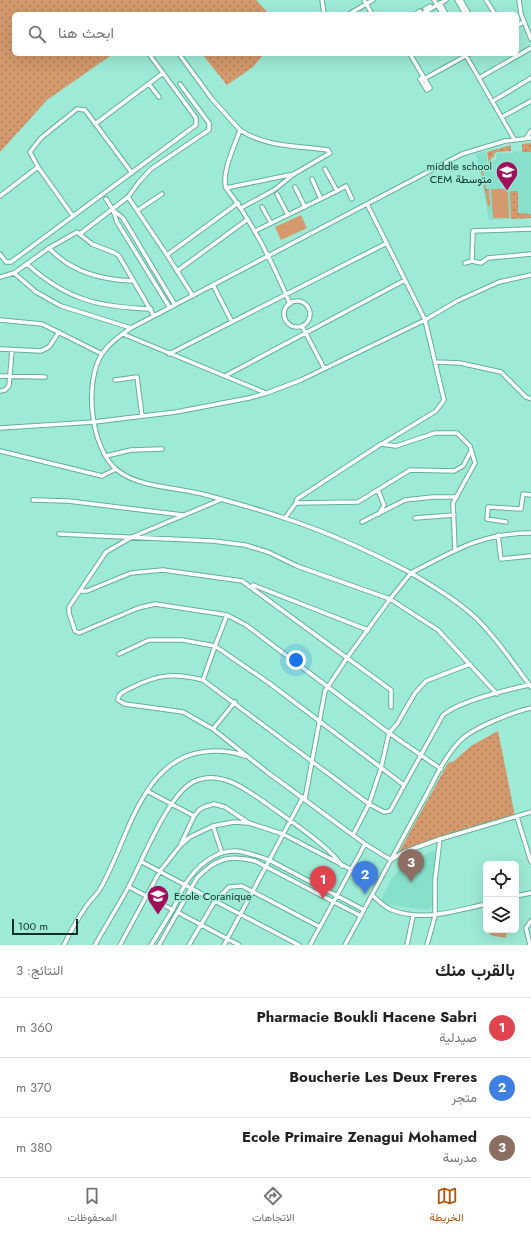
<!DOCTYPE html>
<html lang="ar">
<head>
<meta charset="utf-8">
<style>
	:root { --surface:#fff; --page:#f6f6f6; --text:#202124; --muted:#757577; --line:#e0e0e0; --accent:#b45309 }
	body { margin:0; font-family:Jost,Vazirmatn,sans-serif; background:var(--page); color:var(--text); direction:rtl }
	.controls { position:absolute; right:12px; bottom:12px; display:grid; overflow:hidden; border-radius:6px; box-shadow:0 4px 16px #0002 }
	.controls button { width:36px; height:36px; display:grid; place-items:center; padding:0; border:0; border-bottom:1px solid var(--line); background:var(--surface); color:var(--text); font:20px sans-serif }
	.scale { position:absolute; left:12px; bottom:10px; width:66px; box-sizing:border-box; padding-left:4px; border:2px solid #0f2f28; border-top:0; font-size:11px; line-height:14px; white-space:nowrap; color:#0f2f28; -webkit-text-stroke:3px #9dead7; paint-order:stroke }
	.you { position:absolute; left:296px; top:660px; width:14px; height:14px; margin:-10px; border:3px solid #fff; border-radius:50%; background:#1a73e8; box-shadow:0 0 0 6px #1a73e833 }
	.badge { display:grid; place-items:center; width:26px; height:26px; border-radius:50%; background:var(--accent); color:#fff; font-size:13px; font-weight:700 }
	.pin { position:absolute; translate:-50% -33px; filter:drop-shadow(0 1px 2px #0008) }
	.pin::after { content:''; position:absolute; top:21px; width:14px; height:12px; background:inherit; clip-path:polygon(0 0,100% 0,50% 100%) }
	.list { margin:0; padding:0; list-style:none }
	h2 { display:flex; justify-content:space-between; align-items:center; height:52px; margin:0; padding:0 16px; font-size:17px }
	h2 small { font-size:13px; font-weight:400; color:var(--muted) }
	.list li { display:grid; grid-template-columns:26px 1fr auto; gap:12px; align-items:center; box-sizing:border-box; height:60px; padding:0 16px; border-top:1px solid var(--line) }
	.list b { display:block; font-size:15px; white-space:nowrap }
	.list p { margin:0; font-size:13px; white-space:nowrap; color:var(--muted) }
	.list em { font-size:13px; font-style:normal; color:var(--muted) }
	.icon { flex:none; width:22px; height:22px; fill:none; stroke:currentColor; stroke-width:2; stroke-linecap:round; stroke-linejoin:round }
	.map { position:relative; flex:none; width:531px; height:945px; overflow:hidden; direction:ltr }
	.search { position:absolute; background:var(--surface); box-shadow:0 4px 16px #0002; left:12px; right:12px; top:12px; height:44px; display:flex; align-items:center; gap:10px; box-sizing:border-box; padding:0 14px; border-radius:6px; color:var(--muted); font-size:15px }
	.sheet { height:232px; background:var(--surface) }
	nav { display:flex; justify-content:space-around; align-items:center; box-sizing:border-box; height:56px; border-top:1px solid var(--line); background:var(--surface); font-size:11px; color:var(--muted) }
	nav a { display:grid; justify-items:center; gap:2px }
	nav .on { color:var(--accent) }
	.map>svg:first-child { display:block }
</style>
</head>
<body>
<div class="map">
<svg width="531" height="945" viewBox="0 0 531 945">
	<defs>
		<pattern id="grass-dots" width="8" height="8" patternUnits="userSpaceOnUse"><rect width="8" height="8" fill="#d4996d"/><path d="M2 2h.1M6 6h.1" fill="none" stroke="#aa7d5a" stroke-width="1.8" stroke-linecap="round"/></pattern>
	</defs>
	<rect width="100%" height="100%" fill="#9dead7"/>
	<path fill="#87e0cb" d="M486,151l2,15h3l1,-6h4v-5l3,-2h14l3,-2 15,1v66l-42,2 -13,-66z
		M434,850l2,7 -4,29 1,20 -5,4 -44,-6 -3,-4 11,-22 10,-12z"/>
	<path fill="url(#grass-dots)" d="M0,0h256l13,14h-255v40h99l-66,46 -47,52z
		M202,54h62l-11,13 -26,18z
		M531,143v9h-9v-8z
		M511,145v6l-14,1 -3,2v3l-3,1v8h-2l-2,-14z
		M480,165h2l4,24h3l1,17 -2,1z
		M510,191h8v22l13,1v4l-20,1z
		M498,731l17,85 -76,21 -40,15 49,-89 6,-2 17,-15z"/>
	<path fill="#d4996d" d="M491,189h17l1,29h-16z
		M301,215l6,13 -26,12 -6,-13z
		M491,930h16l-1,8 -16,-3z"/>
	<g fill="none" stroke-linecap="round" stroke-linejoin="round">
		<g stroke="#62af9d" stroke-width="5.5">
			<path id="minor" d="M322,0l2,14
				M364,0l8,14
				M434,0l9,14
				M457,0l8,14
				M461,0l8,14
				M486,0l9,14
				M519,0l2,14 10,25
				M440,3l6,11
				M426,11l-1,-2 5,-3 2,2
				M349,14l24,-14
				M416,14l4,-3 2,3
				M422,14l24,-14
				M517,26l6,-4
				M179,54l33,45 28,31c-5,15 -19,43 -14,58 28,36 47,75 64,116
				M410,54l20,34 -3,2 -7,-11 3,-2
				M465,54l49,85
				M479,78l52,-30
				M424,79l45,-25
				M149,84l10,13
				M493,101l38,-23
				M502,117l29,-16
				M95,124l68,-51
				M526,138l5,-7
				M312,179l9,20
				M295,187l10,20
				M226,188l68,-14 36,-21 -2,-3c-30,-4 -63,-3 -88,-20
				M337,191l9,-5 6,13
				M277,194l11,21
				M0,196l38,-29
				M128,197l39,58 71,-52
				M106,199l7,11 4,12 53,86
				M367,204l58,116 19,80 -8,11 -54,33
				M262,207l9,16
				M241,208l33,-18 20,-16
				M113,210l10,8 52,87
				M138,210l24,-16
				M73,216l-35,-49 -8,-15 11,-14 36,-29 8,1 47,63
				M255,231l82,-40 -12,-22
				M81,233l47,-36 11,-15 12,-13 58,-39v-7l-29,-39
				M49,248c21,23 53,32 84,33
				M0,254l6,8h5l185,-137v-7l-47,-64
				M167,255l26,41
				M472,261l1,-30 58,-2
				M465,263l7,-2 9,2 7,-5 43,-4
				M27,264c40,36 71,43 124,45
				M177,271l71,-52
				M14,273l22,19 25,14 70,22
				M0,277l14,-4 35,-25 28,-16 15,12 23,9 4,3 35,60
				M213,285l19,37
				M284 314a13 13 0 1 1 26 0a13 13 0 1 1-26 0Z
				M0,320l42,4 60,30
				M302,326l22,42
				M123,334l143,59
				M0,349l41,2 8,-4 10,-15
				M169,354l218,-111
				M435,362l25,1 41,9 25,25 5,2
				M0,376l45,1
				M225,376l180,-96
				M115,380l22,-3 5,39
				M0,391l5,-1 4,-4 3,-36
				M0,428l94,-6 82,-10 73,-14 18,-5 34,-13 124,-60 32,-19 42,-19 32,-7
				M0,451l102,25 14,-7
				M106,456l25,-6 31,-1
				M378,490l6,15 -5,9
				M33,500l35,1 115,14
				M220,500l-88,37 -26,15 -37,55v6l6,18 4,2 59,-25 17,-4 72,11 19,10 143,108 52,36
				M296,503l62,-1 52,-32 44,1 9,-5 8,-15
				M285,518l11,-15 1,-4 84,-55 15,2 39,-13h22l13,13 5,17 -22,40 2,47
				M415,518l39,-3
				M362,522l43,-22 28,-3h24
				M506,522l-19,-3 1,-12 33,2 2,-15 8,1
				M59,534l154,7 32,4 23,7 29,14 93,33 48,31 59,64
				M498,535l3,24 30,-3
				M253,585l115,45
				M81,591h6l44,-18 32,-3 79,11 149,109v17
				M227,615l-12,31 54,37 135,102
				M119,654l30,-14h33l33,6 -12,34 166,124 15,8 6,-1 53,-96c17,-14 63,-25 86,-30
				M203,680c-29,-7 -45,-6 -72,8 -6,3 -13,5 -13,12l7,4 58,8 30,17 54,43 98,72 26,16 13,-8 36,-13 91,-27
				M531,687c-18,-24 -33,-47 -54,-68 -19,-18 -43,-32 -66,-46 43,-22 70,-40 120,-40
				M213,729l22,-27
				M147,791l47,25
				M305,799l20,-108 22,-33 43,-59 21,-26c-40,-21 -83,-41 -127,-55 -26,-9 -52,-16 -78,-23 -28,-8 -67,-7 -89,-25 -27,-22 -33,-89 -15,-116 7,-11 19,-19 29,-26l331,-174 43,-13 26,-3
				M517,817l14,45
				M213,826l21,-4 14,1
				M353,835l16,-31 12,-36 8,-35 8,-9 18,-31 11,-12 44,-17
				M182,844l8,-7 23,-11 9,27
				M142,862l73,39 14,-14 13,-1 78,41
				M129,887l44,23
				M372,895c6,5 13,13 20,15 32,12 62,1 94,-6
				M516,896l15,-3
				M179,913l60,32
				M64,945c6,-13 13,-25 21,-37 4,-7 11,-12 15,-19 27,-45 40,-129 103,-137 14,-2 28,-1 42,4
				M95,945c11,-20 24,-40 35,-61 13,-25 38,-89 63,-102 28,-14 55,9 77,24 19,14 60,41 72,60
				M120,945l40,-74 20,-25 14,-30 5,-6 5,-3 10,-3 11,3 24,16 34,11 69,36
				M151,945c7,-11 14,-23 21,-34 5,-9 8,-19 14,-28 10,-16 29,-33 50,-32 11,1 22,5 33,9l95,50
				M159,945l38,-67c19,-20 32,-23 58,-17l106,55
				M189,945l26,-44 84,44
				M224,945l79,-148
				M310,945l55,-101
				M345,945c26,-48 52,-97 78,-144 11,-20 21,-44 37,-60 12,-13 53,-29 71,-33
				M407,945l6,-29
				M427,945l8,-29v-36l5,-41
				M530,945l-4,-17 5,-7"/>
		</g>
		<use href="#minor" stroke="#fff" stroke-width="3.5"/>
	</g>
	<defs>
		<g id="school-pin" transform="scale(1.15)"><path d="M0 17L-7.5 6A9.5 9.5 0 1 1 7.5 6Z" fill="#9f0f5a" stroke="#9dead7"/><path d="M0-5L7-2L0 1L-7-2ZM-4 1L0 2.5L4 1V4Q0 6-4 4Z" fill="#fff"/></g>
	</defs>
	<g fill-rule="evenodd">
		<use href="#school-pin" x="507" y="172"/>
		<use href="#school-pin" x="158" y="896"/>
	</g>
	<g text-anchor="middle" stroke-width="3" stroke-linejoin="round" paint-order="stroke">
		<g font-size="11" fill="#0f2f28" stroke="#9dead7" text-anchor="end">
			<text x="492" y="170">middle school<tspan x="492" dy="13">CEM متوسطة</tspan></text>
			<text x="174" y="900" text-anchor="start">Ecole Coranique</text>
		</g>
	</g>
</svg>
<div class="controls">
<button><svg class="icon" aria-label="locate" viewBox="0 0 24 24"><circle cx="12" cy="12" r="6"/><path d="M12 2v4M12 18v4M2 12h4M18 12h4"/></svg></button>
<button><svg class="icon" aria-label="layers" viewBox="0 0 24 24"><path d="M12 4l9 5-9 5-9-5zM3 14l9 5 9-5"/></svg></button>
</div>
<div class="scale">100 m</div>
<div class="you"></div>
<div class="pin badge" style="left:323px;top:899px;background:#e0444e">1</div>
<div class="pin badge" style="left:365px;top:894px;background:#3f7fe0">2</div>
<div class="pin badge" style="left:411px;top:882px;background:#8d6e63">3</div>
<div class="search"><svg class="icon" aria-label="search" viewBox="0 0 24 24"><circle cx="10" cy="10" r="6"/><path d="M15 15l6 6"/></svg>ابحث هنا</div>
</div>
<section class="sheet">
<h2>بالقرب منك<small>النتائج: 3</small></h2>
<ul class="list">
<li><span class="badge" style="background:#e0444e">1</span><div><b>Pharmacie Boukli Hacene Sabri</b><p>صيدلية</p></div><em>360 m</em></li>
<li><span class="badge" style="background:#3f7fe0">2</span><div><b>Boucherie Les Deux Freres</b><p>متجر</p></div><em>370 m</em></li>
<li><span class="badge" style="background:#8d6e63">3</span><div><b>Ecole Primaire Zenagui Mohamed</b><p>مدرسة</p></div><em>380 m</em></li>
</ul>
</section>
<nav>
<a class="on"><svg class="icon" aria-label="map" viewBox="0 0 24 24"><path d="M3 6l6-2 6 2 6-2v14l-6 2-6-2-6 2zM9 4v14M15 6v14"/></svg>الخريطة</a>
<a><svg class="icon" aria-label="directions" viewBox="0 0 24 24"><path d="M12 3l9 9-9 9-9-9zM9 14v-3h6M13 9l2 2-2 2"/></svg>الاتجاهات</a>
<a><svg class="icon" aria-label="saved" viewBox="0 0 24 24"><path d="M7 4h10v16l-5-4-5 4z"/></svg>المحفوظات</a>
</nav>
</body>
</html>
